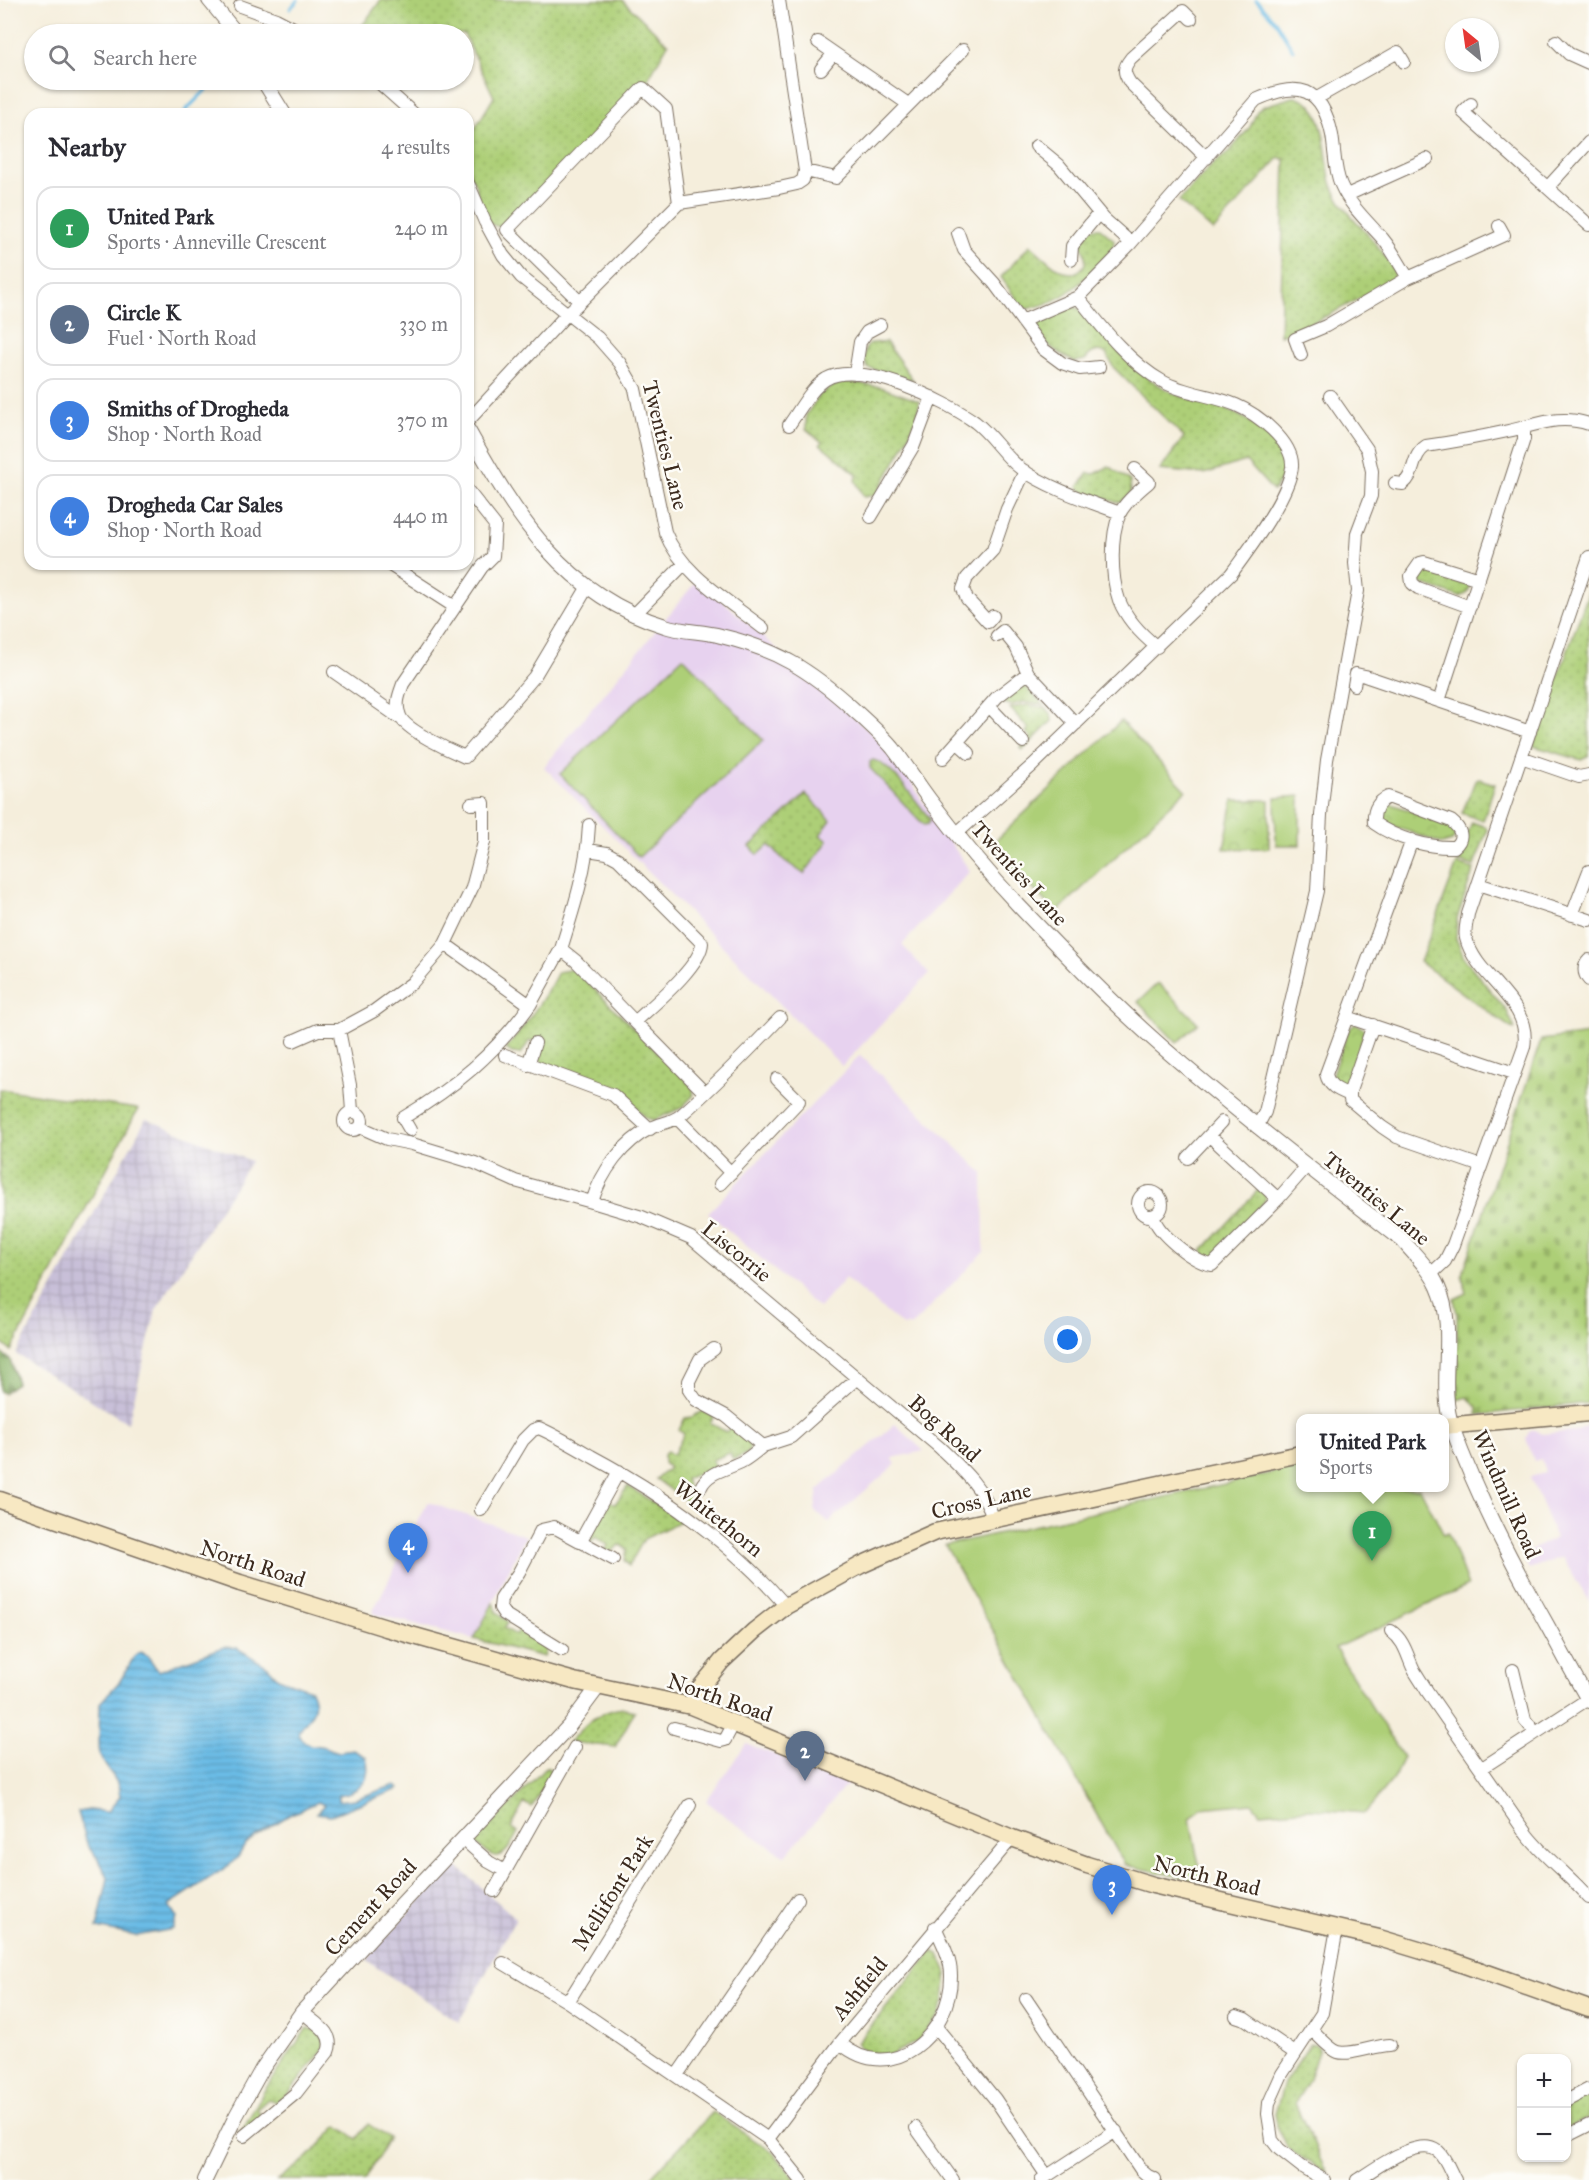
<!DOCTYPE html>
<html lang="en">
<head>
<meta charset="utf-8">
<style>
	:root { --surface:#fff; --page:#f2f2f3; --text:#2b2b33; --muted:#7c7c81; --line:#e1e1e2; --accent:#ea580c }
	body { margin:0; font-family:"IM FELL Great Primer",serif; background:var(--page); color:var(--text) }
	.controls { position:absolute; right:18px; bottom:18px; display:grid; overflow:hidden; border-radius:12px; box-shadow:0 2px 4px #0004 }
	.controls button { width:54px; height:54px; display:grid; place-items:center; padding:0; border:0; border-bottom:2px solid var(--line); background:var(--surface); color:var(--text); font:30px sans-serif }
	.compass { position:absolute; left:1445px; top:18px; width:54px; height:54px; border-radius:50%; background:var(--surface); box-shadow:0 2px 4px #0004; rotate:331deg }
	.you { position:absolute; left:1068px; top:1340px; width:21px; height:21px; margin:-15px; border:4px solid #fff; border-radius:50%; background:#1a73e8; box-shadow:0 0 0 9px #1a73e833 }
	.badge { display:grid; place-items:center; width:39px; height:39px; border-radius:50%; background:var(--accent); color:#fff; font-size:20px; font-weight:700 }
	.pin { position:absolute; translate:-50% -50px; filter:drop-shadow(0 2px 3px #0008) }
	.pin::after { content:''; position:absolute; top:32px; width:21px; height:18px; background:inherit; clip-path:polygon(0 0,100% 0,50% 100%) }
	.popup { position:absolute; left:1296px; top:1414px; width:153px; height:78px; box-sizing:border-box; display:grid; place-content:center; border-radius:12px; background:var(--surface); filter:drop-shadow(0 2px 4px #0005); font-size:20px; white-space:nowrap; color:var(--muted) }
	.popup b { font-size:22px; color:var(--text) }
	.popup::after { content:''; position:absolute; left:50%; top:100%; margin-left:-12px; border:12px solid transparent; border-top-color:var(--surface) }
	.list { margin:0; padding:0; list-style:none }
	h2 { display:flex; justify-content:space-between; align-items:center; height:78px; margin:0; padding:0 24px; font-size:26px }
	h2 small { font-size:20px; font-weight:400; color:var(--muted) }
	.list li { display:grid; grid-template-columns:39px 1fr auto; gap:18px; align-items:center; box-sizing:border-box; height:84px; margin:0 12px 12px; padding:0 12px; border:2px solid var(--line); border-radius:18px }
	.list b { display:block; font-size:22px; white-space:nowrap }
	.list p { margin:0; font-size:20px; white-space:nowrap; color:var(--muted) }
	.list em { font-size:20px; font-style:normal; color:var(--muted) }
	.icon { flex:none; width:33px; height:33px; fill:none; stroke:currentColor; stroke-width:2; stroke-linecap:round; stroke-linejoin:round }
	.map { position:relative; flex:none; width:1589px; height:2180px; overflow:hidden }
	.search { position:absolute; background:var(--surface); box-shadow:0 2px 4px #0004; left:24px; top:24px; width:450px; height:66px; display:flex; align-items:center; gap:15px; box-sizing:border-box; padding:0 21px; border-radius:33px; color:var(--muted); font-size:22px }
	.panel { position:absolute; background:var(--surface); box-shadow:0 2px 4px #0004; left:24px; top:108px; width:450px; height:462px; border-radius:18px }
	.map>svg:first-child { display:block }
</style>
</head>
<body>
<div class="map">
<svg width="1589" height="2180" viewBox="0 0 1589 2180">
	<defs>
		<pattern id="industrial-grid" width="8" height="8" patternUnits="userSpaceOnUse" patternTransform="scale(1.5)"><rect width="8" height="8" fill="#c8bfd8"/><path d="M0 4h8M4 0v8" fill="none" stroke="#ada4b9"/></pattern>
		<pattern id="grass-dots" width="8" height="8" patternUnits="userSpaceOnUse" patternTransform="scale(1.5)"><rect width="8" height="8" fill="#adcf77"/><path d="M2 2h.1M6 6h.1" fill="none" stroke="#96b266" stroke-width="1.8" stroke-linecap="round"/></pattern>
		<pattern id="forest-firs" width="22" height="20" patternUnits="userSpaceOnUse" patternTransform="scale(1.5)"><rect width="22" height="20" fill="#8ab268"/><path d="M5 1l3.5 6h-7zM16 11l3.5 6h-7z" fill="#729155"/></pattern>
		<pattern id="cemetery-stones" width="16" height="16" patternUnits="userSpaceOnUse" patternTransform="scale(1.5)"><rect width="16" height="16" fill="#adcf77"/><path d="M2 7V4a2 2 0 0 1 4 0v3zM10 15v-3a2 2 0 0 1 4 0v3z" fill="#96b266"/></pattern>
		<pattern id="park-crowns" width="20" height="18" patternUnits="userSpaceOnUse" patternTransform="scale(1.5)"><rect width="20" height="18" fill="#adcf77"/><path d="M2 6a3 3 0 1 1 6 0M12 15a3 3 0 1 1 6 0" fill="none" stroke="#96b266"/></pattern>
		<pattern id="water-rules" width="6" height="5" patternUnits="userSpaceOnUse" patternTransform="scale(1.5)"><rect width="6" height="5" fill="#6bbce6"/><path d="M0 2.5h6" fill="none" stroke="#5999ba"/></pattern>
	</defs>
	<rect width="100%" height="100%" fill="#fdfcf7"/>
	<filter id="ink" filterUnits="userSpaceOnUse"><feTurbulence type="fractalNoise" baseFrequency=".0167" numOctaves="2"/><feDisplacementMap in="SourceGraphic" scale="12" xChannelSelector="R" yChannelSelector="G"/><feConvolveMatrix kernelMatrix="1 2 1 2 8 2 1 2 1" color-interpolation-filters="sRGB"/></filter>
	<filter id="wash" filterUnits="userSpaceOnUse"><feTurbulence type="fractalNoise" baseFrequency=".008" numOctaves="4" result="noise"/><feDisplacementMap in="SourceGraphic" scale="24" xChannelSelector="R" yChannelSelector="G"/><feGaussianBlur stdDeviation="1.35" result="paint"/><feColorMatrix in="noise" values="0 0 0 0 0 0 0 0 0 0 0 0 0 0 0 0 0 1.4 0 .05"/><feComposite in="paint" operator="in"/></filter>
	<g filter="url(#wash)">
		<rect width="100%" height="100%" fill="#f5eedc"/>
		<path fill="#e7d2ef" d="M698,579l198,176 25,44 49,72 -68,74 27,29 -87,92 -298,-299z
			M860,1055l123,118 1,79 -74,75 -4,-3 -2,3 -59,-49 -26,30 -111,-95z
			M895,1424l29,27 -32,7 4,6 -67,58 -14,-11 3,-21z
			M1589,1425v177l-27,-45 -33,12 -7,-15 34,-16 -26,-61 15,-4 -4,-14 -7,2 -8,-23 3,-6 5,-2 9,4 34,-3z
			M428,1502l98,34 -52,103 -102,-26z
			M746,1744l103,38 -64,74 -52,-34 -27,-21z"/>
		<path fill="url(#industrial-grid)" d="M146,1119l105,42 -95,149 -28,113 -112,-69z
			M454,1864l62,54 -57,104 -92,-61 8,-12z"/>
		<path fill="url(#grass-dots)" stroke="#747c4a" stroke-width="1.5" d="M381,0h241l46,44 -25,44 -136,142 -22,-8 -10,-39 -7,-11v-32l26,-43 -30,-63h-108z
			M385,80h33l-14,13z
			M1293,97c35,0 31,62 38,85 9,28 32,44 49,67 5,7 10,15 15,23l-2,7c-37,21 -72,43 -113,56l5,-176 -6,-1 -66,73 -34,-30 33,-36 16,-12 22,-26 7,-16 7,-5z
			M1091,228h9l14,12 -1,8c-25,29 -47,55 -88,61l-4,-3 -20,-29 29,-32c12,9 34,37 50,25 4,-3 6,-8 5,-13 0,-5 -3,-9 -4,-14z
			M1068,306l10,2c27,27 51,60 84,79 18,12 41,14 61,21 24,10 58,29 61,58 0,10 -6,18 -11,25l-27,-30 -42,13 -44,-4 24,-33 -71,-70 -6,-13c-9,-6 -16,-2 -22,6l-10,2c-13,-7 -43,-23 -39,-41z
			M886,342l27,38 -45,-12c-4,-5 -6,-20 2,-24 4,-3 11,0 16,-2z
			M842,381l39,6 38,14c1,24 -31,72 -43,94l-12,2 -9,-17 3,-5 -38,-31 2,-2 -16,-13v-14l15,-22z
			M1109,466l21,15 1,11 -10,10h-5l-33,-10 -5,-5 10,-14 7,1z
			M1423,568l43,12 4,6 -2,7 -8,4 -39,-13 -3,-7z
			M1589,591v165l-8,4 -48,-14z
			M1022,683l22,22 -21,-3 -12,3 -13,-3z
			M1028,705l18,3 5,5 1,8 -29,29 -2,-2 10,-11 -5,-5 3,-3 -19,-21z
			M873,760c17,3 46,45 57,59l-2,5 -4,1 -54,-57v-6z
			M1479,779l16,5 -12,37 -21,-8 13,-32z
			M806,794l25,26 -11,15 8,6 -24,33 -19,-13 -16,-16 -11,10 -8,-9z
			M1472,822l14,5 1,4 -13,35 -16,-5z
			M1457,864l17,5 -17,50 -1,19 8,20 43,53 8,18 -4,-1 -91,-66z
			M574,969l119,118v9l-12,12 -27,12 -8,-2 -20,-20 -18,-12 -28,-13 -37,-9 -6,-6 3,-14 -10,-4 -9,14 -9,-1 -6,-4c20,-25 38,-49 52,-77z
			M0,1089l138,20 -127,242 -11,-9z
			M1258,1190l6,2 2,5 -2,5 -49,54 -5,2h-7l1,-6 -2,-1z
			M703,1411l11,5 -4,7 16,9 5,-5 16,12 3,7 -2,7 -15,7 -3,-7 -18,7 3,7 -30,12 9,21 -4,4 -34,-25 13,-11 -5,-5v-8l3,-4 6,4 11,-21 -5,-4 6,-12 7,-1z
			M628,1486l53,35 -37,18 -15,27 -4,-5 2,-12 -7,-4 -9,7 -6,-1 3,-6 -13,-8 -4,6 -3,-4 21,-39 6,4z
			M493,1603l4,10 11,9 -4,6 12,7 4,-7 27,18 -3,11 -70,-18z
			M621,1708l14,3 -20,36 -46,-5c18,-19 26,-29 52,-34z
			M546,1767l7,4 -21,36 -8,-4 -13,25 7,4c-13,25 -20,34 -43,10z
			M933,1951l6,3 8,19 -3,27 -5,15 -23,27 -25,13 -25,-3 -7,-4 -2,-5z
			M307,2028l8,2 9,8v11l-36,45 -12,8 -8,-3 -11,10 3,5 -2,8 -18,12 24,-43z
			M1310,2044h6l3,4 -11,34 -13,21 32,70 -38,-23 -11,-19 -3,-17 9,-31z
			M1589,2094v24l-21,10 -1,-2 -1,-20z
			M713,2112l62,42 21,26h-148z
			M368,2124l21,14 -24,42h-87l28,-21 32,-33 19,13z"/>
		<path fill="url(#forest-firs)" stroke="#626e43" stroke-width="1.5" d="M0,1352l10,7 7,24 -14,10 -3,-2z"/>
		<path fill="url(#cemetery-stones)" stroke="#747c4a" stroke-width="1.5" d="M1589,1034v369l-112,12 1,-8 -11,-10 -10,3v-85l-3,-16 13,-6 -5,-17 79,-236z"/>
		<path fill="url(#park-crowns)" stroke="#747c4a" stroke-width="1.5" d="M1233,800h36v48l-45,1z
			M1389,803l61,22 6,11 -4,5 -10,3 -56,-21c-8,-8 -7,-16 3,-20z
			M1356,1024l9,6 -16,52 -9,5 -8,-9 1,-7 16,-42z"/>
		<path fill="#adcf77" stroke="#747c4a" stroke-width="1.5" d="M683,657l80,83 -124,117 -79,-83z
			M1121,721l65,69 -130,123 -65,-68z
			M1300,796v49h-24l-1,-47z
			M1158,983l40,40 -21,20 -39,-41z
			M1300,1465v23h120l24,47 4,-2 20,53 -133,62 68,109 -9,21 -29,35 -54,-4 -51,4 -8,-10 -51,5 -11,11c5,22 6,43 15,63l-80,-17 -180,-320 307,-67z"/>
		<path fill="url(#water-rules)" stroke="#537382" stroke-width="1.5" d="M224,1647l13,1 31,19 10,11 33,12c10,22 -3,25 -13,43l4,7 8,5 11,1 18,6 14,-2 13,7c6,22 -4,35 -28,38v6l17,-2 40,-14 4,4 -68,26 -15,-2 8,-8 -6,-3 -29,13 -33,21 -11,9 -7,12 -10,9 -59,39 8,13 -4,11 -37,7 -39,-8 11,-50 -9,-18 -11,-13 -10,-35 11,-2 18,2 13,-15c-1,-21 -13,-24 -20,-42 -2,-5 0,-43 0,-52l20,-22 14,-24 7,-5 7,4 10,15z"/>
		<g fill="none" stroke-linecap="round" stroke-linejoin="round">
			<path stroke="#6bbce6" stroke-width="3" d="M1256,0l20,22 17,28
				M290,9l8,-9
				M260,34l9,-9
				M185,111l31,-31"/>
		</g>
	</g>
	<g filter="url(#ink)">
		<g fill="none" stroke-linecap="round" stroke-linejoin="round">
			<g stroke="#7c6f60" stroke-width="14">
				<path id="minor" d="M240,6l36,13 29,15
					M1191,19l-8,-8 -52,47c-8,10 -8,14 -1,25l77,75
					M1556,41l13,13 20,9
					M818,42l90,62
					M821,69l13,-16
					M376,80l38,34
					M1317,98l81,-46 6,10
					M1471,104l-8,8 126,113
					M1036,146l23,19 45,54 27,24
					M805,171l31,7 127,-128
					M468,183l17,39 18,33 18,22 77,61 22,25 15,26 30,143c16,42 64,69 98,96
					M1548,187l41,-45
					M1347,195l80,-36
					M679,203l100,-15 18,-4 6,-4 2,-9 -26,-171
					M958,233l6,17 30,33 49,66 19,14 18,6 19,-2
					M1071,260l1,-14 27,-33
					M1022,321l56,-24 53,-54 125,-143c43,-20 66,-13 76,35 3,17 2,34 9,50 9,21 27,37 42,54 10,12 17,26 25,39
					M1301,355l-6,-16 31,-13 82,-48 96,-43 -5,-9
					M855,374l5,-32 7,-10 13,-7
					M468,421l100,-108 12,-11 99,-99 -13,-94 -23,-21 -136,142 73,72
					M789,425c11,-15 21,-36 37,-46 34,-20 120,22 149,43 17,13 28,33 45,46 25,19 70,34 100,45
					M1135,469l14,13c-10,9 -23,19 -29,31 -10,23 -9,64 -1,87 7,18 23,35 38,47
					M1395,483l8,1c13,-10 8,-28 23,-38 27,-4 54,-9 82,-15 29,-6 51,-17 81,-7
					M468,491l27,34 -2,31 -11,11 -79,117c-4,11 -8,20 -3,32 5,14 51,35 65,41l69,-80 53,-89
					M871,517l43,-72 18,-48
					M390,565l65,42
					M1470,607l-52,-19 -6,-5 -1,-7 9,-13 4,-1 55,17
					M634,615l50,-51
					M993,616l-5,6 -21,-23 -4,-10 4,-11 26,-28 14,-41 18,-38
					M997,636l6,-5 13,16 12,26 48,51
					M334,672l66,46
					M1354,685l2,-11 9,2 165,56
					M1439,701l85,-262v-12
					M989,706l34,36
					M957,742l12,11
					M1521,757l58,20 10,-2
					M943,758l54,-61 31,-24
					M1388,797l63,24c10,8 14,17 3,26 -26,1 -59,-9 -80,-24 -1,-12 3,-21 14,-26z
					M471,804l13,-1v39l-12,46 -27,56 85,61 31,-56
					M589,825c-2,43 -15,83 -28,124l15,12 59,61
					M956,834l77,-69 198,-191c17,-23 58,-78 61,-107 2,-25 -35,-53 -56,-62 -23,-10 -51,-11 -74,-24 -33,-18 -61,-55 -84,-84
					M588,850l19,3 11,6 84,84c-1,23 -49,62 -67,79l70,71
					M1478,884l111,36
					M1572,915l17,-44
					M1589,960c-6,6 -6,13 0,20
					M1347,1017l167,56
					M780,1018c-32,33 -64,67 -99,97 -8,7 -20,8 -30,13 -28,14 -50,44 -59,74l50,15 49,21 248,209c22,21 45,41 54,71
					M1373,1025l-23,66v9l32,27 15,10 84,29
					M339,1030l11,55 2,26
					M293,1041l25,-11h21l35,-19 38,-28 33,-39
					M505,1055l108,40 37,34
					M528,1065l7,-22
					M1350,1095c-12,-5 -21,-8 -24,-21l86,-234
					M344 1121a9 9 0 1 1 18 0a9 9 0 1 1-18 0Z
					M677,1118l54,55
					M360,1127l27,12 25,5 63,19 40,18 77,21
					M1257,1127l8,-15 52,-221 4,-76 6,-55 31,-169 -3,-28 2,-30 14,-37 1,-25 -5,-22 -37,-53
					M410,1130l-7,-12c53,-32 91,-63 127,-113
					M1210,1136l68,63
					M1188,1158l34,-36
					M720,1184l79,-83 -22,-22
					M1138 1204a12 12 0 1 1 24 0a12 12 0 1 1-24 0Z
					M1153,1216c5,18 40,46 59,49l66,-66 29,-33
					M1431,1274l14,-13 8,-16 71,-198c8,-47 -48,-68 -58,-109 -2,-7 1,-16 2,-24l121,-357
					M714,1349l-14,10 -11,22v9l7,10 30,16 37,30 28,-9 65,-58
					M701,1487c7,-16 28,-18 42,-26 7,-4 14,-10 20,-15
					M481,1510l42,-70 10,-10 6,-2c18,8 35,18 52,28 73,39 141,87 195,150
					M580,1542l39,-71
					M1391,1631c14,10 16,25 23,39 4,7 9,14 13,21l100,144c18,23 43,41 62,63
					M562,1650l-58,-36 -4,-6 1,-9 18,-27 22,-42 13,-3 59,32
					M1513,1670l12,50 10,12
					M674,1728l47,13 4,-1 9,-17
					M1482,1768l106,-69
					M464,1840l25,22 16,9
					M494,1891l81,-144
					M503,1963l65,39 200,137 33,41
					M1026,1999l115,171 7,6 7,3
					M568,2002l122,-197
					M1236,2016l9,3 50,34
					M937,2028l58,71 52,77 -6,4
					M1312,2030c7,6 17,19 26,22 12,4 38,-7 52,-7
					M840,2043c52,45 112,-10 111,-68 0,-16 -9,-33 -16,-48
					M677,2075l121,-176
					M1566,2101l23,-12
					M916,2128l37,52
					M1566,2133l5,1 18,-9
					M244,2136l52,-43 32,-41c8,-19 -13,-29 -26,-40
					M768,2139l72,-96 172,-205
					M1047,2176l69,-45
					M1324,2180l-22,-13 -23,-18 -7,-9 -4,-26 1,-11 13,-29 40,-61 15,-85
					M1357,2180c18,-11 61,-44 81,-29 8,7 12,20 17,29"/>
			</g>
			<g stroke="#7c6f60" stroke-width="16">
				<path id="tertiary" d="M209,0l28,34
					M263,80l21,34
					M468,430c48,86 96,165 197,196 18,6 37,5 56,10 55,13 89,34 131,72 14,13 29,26 41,40 13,17 24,35 37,52 28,37 58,73 90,107 45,47 91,95 140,138 78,68 160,131 242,195 13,15 28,29 36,47 20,44 -1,95 14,140 26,71 58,132 95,198 14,25 27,51 42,76
					M205,2180l31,-64 26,-47 40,-57 81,-88 186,-198 29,-39"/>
			</g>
			<g stroke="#7c6f60" stroke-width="19">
				<path id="secondary" d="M1444,1426l145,-13
					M0,1500l240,83 146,45 188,53 117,25 321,132 75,27 66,20 226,53 63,19 147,52
					M691,1706l8,-17 23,-28 32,-30 32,-25 75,-41 74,-33 365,-78"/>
			</g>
			<use href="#minor" stroke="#fff" stroke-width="12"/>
			<use href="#tertiary" stroke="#fff" stroke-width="14"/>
			<use href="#secondary" stroke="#f7e8c3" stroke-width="16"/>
		</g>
	</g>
	<g text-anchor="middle" stroke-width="5" stroke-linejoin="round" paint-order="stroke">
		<g font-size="22" fill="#3b2a1e" stroke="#fdfcf7">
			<text transform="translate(666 445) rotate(76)" y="8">Twenties Lane</text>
			<text transform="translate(1020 873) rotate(48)" y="8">Twenties Lane</text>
			<text transform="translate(1377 1198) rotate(40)" y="8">Twenties Lane</text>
			<text transform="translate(737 1251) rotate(39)" y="8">Liscorrie</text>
			<text transform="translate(945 1428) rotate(42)" y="8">Bog Road</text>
			<text transform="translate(1507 1494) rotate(66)" y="8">Windmill Road</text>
			<text transform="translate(981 1500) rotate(-13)" y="8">Cross Lane</text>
			<text transform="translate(719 1518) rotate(39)" y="8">Whitethorn</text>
			<text transform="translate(253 1563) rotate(18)" y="8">North Road</text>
			<text transform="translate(720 1697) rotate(19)" y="8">North Road</text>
			<text transform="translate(1207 1875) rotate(14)" y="8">North Road</text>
			<text transform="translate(612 1892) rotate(-58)" y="8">Mellifont Park</text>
			<text transform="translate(370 1907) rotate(-47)" y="8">Cement Road</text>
			<text transform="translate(859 1988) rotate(-51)" y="8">Ashfield</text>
		</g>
	</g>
</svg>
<div class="controls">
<button>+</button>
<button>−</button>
</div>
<svg class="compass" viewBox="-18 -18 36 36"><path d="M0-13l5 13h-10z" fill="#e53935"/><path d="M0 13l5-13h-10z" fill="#7c7c81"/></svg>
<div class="you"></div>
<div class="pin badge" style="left:1372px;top:1561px;background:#2e9e5b">1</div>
<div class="popup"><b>United Park</b>Sports</div>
<div class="pin badge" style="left:805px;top:1781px;background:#5c6f8a">2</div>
<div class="pin badge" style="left:1112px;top:1915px;background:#3f7fe0">3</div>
<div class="pin badge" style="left:408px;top:1573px;background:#3f7fe0">4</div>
<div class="search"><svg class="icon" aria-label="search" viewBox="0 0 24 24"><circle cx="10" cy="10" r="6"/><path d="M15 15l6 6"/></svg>Search here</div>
<section class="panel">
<h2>Nearby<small>4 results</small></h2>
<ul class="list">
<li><span class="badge" style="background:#2e9e5b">1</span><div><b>United Park</b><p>Sports · Anneville Crescent</p></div><em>240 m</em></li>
<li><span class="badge" style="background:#5c6f8a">2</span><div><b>Circle K</b><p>Fuel · North Road</p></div><em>330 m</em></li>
<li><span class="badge" style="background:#3f7fe0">3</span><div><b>Smiths of Drogheda</b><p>Shop · North Road</p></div><em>370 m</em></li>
<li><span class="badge" style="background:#3f7fe0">4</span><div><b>Drogheda Car Sales</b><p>Shop · North Road</p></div><em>440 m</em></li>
</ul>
</section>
</div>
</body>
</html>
